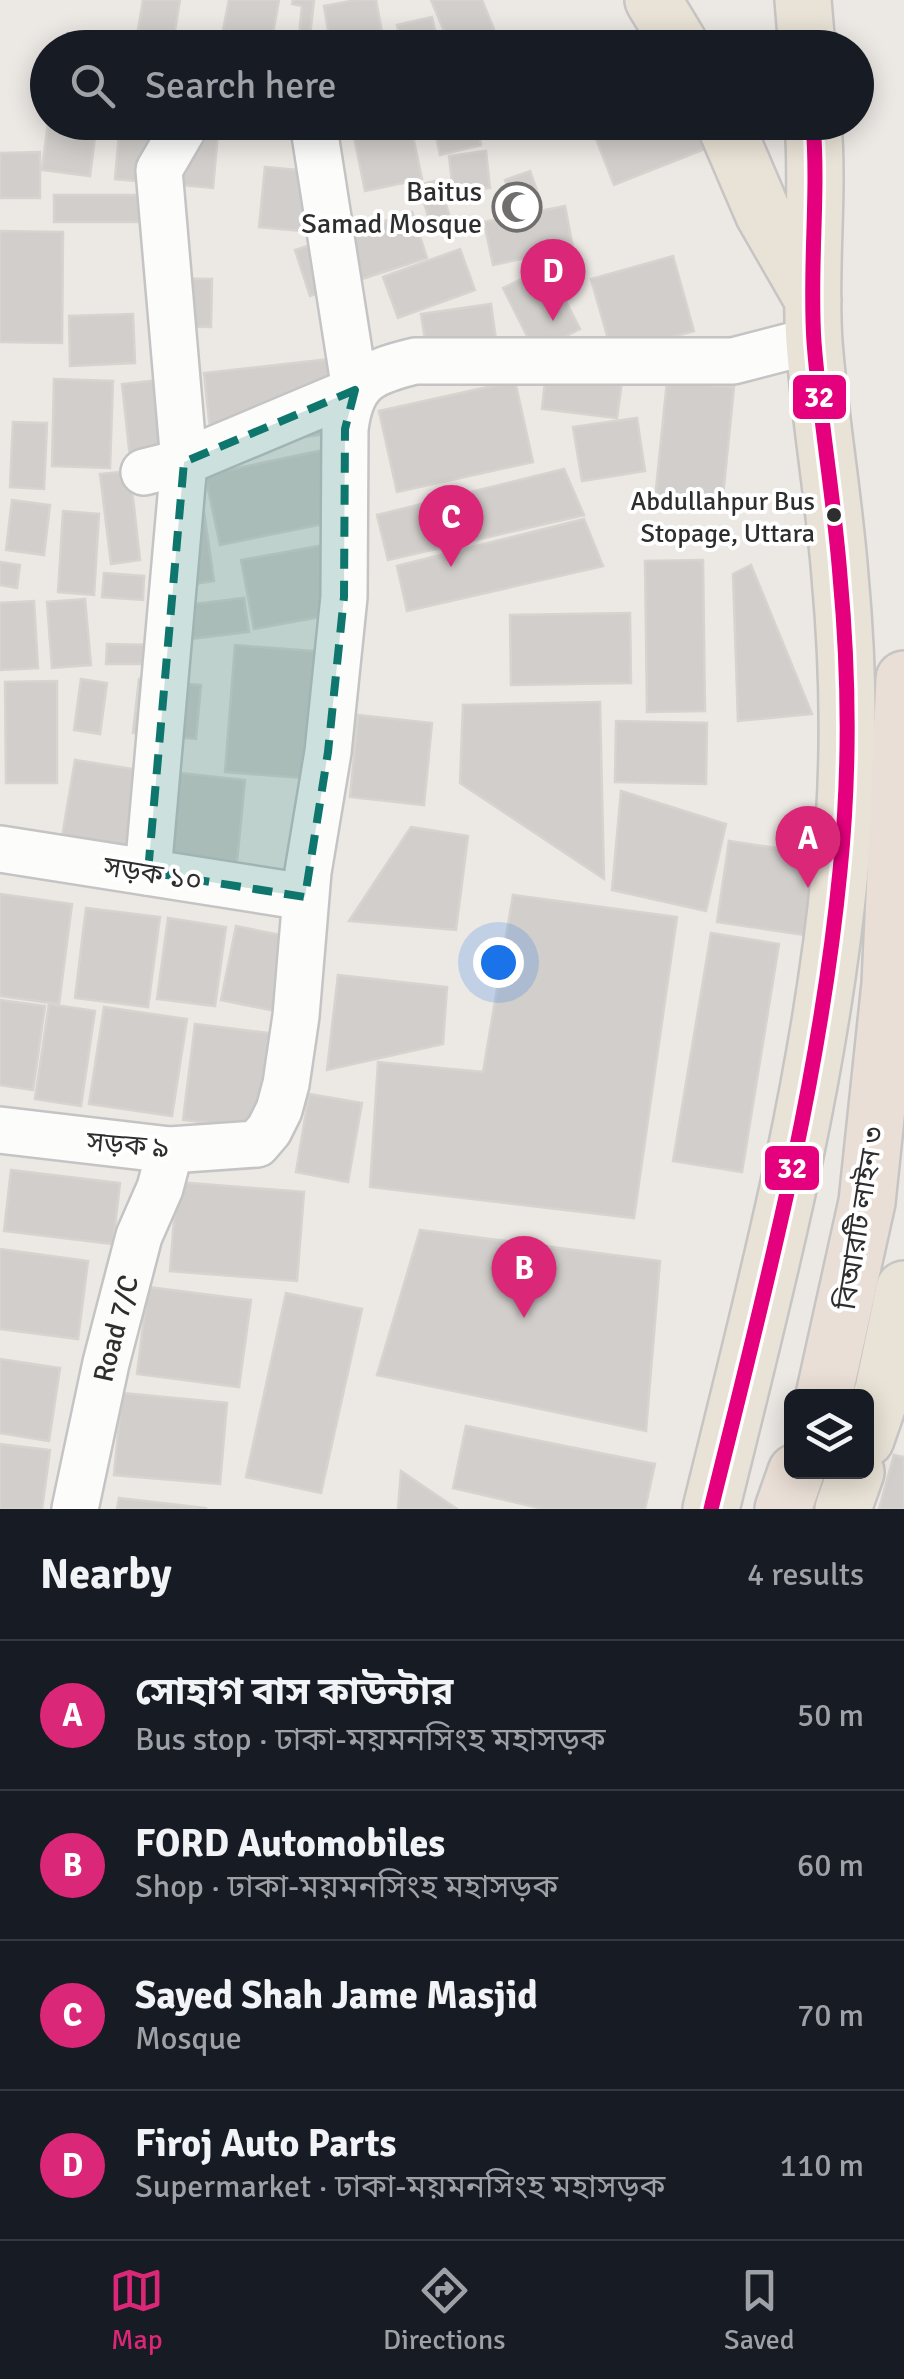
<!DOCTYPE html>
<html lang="en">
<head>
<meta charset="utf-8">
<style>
	:root { --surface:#171b24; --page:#20242c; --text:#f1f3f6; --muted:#9ea1a6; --line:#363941; --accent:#db2777 }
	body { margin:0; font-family:Signika,"Noto Sans Bengali",sans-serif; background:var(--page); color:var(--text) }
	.controls { position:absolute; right:30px; bottom:30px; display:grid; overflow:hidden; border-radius:15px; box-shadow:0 5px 25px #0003 }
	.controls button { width:90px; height:90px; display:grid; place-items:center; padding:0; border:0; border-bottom:2px solid var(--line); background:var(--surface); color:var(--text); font:50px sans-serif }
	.you { position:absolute; left:498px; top:962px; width:35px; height:35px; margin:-25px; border:8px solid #fff; border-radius:50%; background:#1a73e8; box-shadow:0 0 0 15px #1a73e833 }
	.badge { display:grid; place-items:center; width:65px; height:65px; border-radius:50%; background:var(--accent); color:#fff; font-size:32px; font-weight:700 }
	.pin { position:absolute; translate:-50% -82px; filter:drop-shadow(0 2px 5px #0008) }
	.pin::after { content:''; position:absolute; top:52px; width:35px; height:30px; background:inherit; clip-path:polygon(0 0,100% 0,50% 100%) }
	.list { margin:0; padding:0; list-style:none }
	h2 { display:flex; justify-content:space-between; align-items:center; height:130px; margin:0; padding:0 40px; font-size:42px }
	h2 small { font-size:32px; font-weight:400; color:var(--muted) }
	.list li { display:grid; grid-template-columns:65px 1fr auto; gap:30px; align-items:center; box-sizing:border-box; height:150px; padding:0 40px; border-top:2px solid var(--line) }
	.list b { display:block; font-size:38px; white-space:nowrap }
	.list p { margin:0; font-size:32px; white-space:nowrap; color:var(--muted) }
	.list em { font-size:32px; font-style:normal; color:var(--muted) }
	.icon { flex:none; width:55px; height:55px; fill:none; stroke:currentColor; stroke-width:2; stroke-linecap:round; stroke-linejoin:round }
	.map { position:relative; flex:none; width:904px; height:1509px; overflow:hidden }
	.search { position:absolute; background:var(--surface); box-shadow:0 5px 25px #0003; left:30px; right:30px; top:30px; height:110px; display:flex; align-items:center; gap:25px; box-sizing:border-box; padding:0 35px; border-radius:55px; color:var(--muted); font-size:38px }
	.sheet { height:730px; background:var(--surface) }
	nav { display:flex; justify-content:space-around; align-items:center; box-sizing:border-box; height:140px; border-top:2px solid var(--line); background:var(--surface); font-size:28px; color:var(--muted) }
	nav a { display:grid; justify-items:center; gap:5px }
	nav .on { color:var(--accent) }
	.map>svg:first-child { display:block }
</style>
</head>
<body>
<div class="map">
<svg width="904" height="1509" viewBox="0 0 904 1509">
	<rect width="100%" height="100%" fill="#ece8e4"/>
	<path fill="#d1cecb" stroke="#d7d4d0" stroke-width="2.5" d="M143,0h37l-7,42 -36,-6z
		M229,0h50l-8,44 -49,-9z
		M293,0h21l-4,36 -11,-1 3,-29 -10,-2z
		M356,0h20l9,48h-54l-7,-42z
		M431,0h51l14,34 -31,14h-14z
		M432,17l7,31h-37l-5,-23z
		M48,122h49l-7,54 -48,-6z
		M120,122h99l-6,66 -98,-9z
		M351,122h59l12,57 -57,12z
		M638,122h68l9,23 -101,40 -18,-46z
		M477,127l4,18 -41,10 -4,-19z
		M486,151l4,37 -37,4 -4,-36z
		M40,152v46h-40v-45z
		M265,167l76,7 -6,60 -76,-7z
		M530,171l11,31 -26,9 -10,-31z
		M439,180l14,48 -20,6 -14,-49z
		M54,195h115l-1,27h-114z
		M565,206l8,42 -80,17 -9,-43z
		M412,212l15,46 -117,38 -15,-46z
		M0,231l63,1 -1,111 -62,-1z
		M460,249l15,41 -77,28 -15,-41z
		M673,256l21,75 -82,22 -21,-74z
		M548,266l32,63 -45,23 -32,-64z
		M150,278l62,1 -1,48 -61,-1z
		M491,304l6,43 -69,11 -7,-44z
		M133,314l2,49 -65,3 -1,-50z
		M331,359l8,74 -127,14 -8,-74z
		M547,364l76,10 -6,44 -75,-9z
		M187,377l8,75 -65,6 -8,-74z
		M54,379l59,2 -3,87 -58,-2z
		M515,381l18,81 -136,30 -18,-81z
		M667,381l67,6 -12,119 -67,-7z
		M637,418l8,53 -63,10 -9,-54z
		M13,422l34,1 -3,66 -34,-2z
		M323,450l15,71 -118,24 -15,-70z
		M564,469l20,46 -196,45 -11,-45z
		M130,471l10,89 -29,4 -11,-90z
		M201,491l13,90 -39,6z
		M12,500l38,5 -6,50 -38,-5z
		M63,511l36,3 -5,81 -36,-3z
		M584,519l19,47 -196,45 -10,-45z
		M324,545l13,69 -83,15 -13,-69z
		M703,560l2,151 -58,1 -2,-151z
		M0,562l20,3 -3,23 -17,-3z
		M751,565l61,149 -74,7 -5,-147z
		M104,573l40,3 -1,24 -41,-3z
		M244,598l5,34 -76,9 -4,-34z
		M85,599l6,66 -39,3 -5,-66z
		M34,601l4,67 -38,2v-67z
		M630,613l1,70 -120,2 -1,-70z
		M107,644l47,1 -1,19h-47z
		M235,645l90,7 -10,127 -90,-7z
		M81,679l26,4 -7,51 -26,-4z
		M139,679l62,6 -5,54 -63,-6z
		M57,681v102h-51l-1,-101z
		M600,702l4,177 -144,-96 3,-78z
		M358,715l74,8 -8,82 -74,-8z
		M616,721l91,2 -1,61 -91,-2z
		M75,760l77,12 -12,83 -79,-12z
		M171,772l74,8 -8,82 -74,-8z
		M621,791l105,33 -20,87 -94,-21z
		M411,827l57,9 -12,94 -107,-9z
		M729,841l88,13 -12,81 -88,-13z
		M0,894l72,10 -13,100 -59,-8z
		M513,895l164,22 -43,301 -264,-31 8,-125 105,10z
		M86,908l74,9 -12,90 -73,-9z
		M168,918l58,9 -11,79 -58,-7z
		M236,926l64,13 -15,74 -64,-13z
		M711,933l68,11 -37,228 -69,-11z
		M338,975l109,12 -4,57 -116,26z
		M0,1000l45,6 -12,84 -33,-5z
		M49,1004l46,7 -14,95 -46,-7z
		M104,1007l83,12 -15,97 -83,-12z
		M195,1024l82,10 -12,96 -82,-10z
		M309,1094l53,9 -14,79 -52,-10z
		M11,1170l109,13 -7,61 -109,-13z
		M177,1182l127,10 -7,89 -127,-10z
		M420,1230l240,31 -14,170 -269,-56z
		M0,1249l88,12 -10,78 -78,-10z
		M148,1287l103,13 -12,87 -102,-13z
		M286,1293l76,16 -41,184 -75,-16z
		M0,1359l60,9 -11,73 -49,-8z
		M122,1393l105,10 -7,81 -106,-9z
		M466,1426l189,38 -10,45h-102l-90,-21z
		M0,1444l50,6 -8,59h-42z
		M894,1455l10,2v52h-25z
		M401,1471l56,38h-59z
		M119,1498l87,10v1h-89z"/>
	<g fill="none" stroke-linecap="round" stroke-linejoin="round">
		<g stroke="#c5c4c5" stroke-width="50">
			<g id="minor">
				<path d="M144,472l40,-10 171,-72 -42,-268"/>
				<path d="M0,849l305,48"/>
				<path d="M148,872l36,-410 -25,-292 28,-48"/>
				<path d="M0,1130l170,20 87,-6 12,-14 10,-20 7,-26 10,-68 12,-144 20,-120 16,-155 1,-168c6,-49 25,-57 70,-68h318l81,-21"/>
				<path id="s1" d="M75,1509l31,-146 33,-127 21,-48 10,-38"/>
			</g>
		</g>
		<g stroke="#c6c5c4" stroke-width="60">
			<path id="trunk" d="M653,0l29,48
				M803,0l4,48
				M724,122l39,91 50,87
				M866,1439l17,-49 21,-101
				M711,1509c52,-211 108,-421 129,-638 10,-98 9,-198 0,-295 -6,-78 -20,-156 -26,-234 -5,-73 5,-146 -1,-220
				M843,1509l13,-37"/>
		</g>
		<g stroke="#c6c5c4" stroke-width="60">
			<path id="motorway" d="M824,1396l43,-194 23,-218 14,-305
				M783,1509l13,-37"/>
		</g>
		<use href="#minor" stroke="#fcfcfb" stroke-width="45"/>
		<use href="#trunk" stroke="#e9e2d6" stroke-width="55"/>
		<use href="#motorway" stroke="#eadfd6" stroke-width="55"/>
		<g stroke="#fff" stroke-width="22">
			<path id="bus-1" d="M711,1509c52,-211 108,-421 129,-638 10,-98 9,-198 0,-295 -6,-78 -20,-156 -26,-234 -5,-73 5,-146 -1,-220"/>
		</g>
		<use href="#bus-1" stroke="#e5007d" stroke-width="15"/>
	</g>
	<path fill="#0f766e" fill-opacity="0.2" stroke="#0f766e" stroke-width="8" stroke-dasharray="20 12" stroke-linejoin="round" d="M355,390l-10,39 -1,168 -16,155 -23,145 -157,-25 36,-410z"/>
	<defs>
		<g id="mosque-ring" transform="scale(2.5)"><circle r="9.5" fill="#fff" stroke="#706f6e" stroke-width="1.5"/><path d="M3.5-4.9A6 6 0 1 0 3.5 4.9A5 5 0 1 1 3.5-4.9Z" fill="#706f6e"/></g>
	</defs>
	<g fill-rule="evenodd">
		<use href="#mosque-ring" x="517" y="207"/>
	</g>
	<circle fill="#2e2e2e" stroke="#fff" stroke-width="4" cx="834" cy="515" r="9"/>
	<g text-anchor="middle" stroke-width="8" stroke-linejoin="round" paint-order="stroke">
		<g font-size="26" fill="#2e2e2e" stroke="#fff" text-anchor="end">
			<text x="815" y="510">Abdullahpur Bus<tspan x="815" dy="32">Stopage, Uttara</tspan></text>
		</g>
		<g font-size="28" fill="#2e2e2e" stroke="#fff" text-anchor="end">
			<text x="482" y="201">Baitus<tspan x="482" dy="32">Samad Mosque</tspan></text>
		</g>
		<g font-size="28" fill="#2e2e2e" stroke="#fff">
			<text transform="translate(153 873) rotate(9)" y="10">সড়ক ১০</text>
			<text transform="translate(128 1144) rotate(5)" y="10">সড়ক ৯</text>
			<text transform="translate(859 1218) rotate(-81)" y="10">বিআরটি লাইন ৩</text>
			<text dy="10" stroke="none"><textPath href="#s1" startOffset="185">Road 7/C</textPath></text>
		</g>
	</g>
	<g stroke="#fff" stroke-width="4">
		<rect x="791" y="373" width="57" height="48" rx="10" fill="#e5007d"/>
		<rect x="763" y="1144" width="58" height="48" rx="10" fill="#e5007d"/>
	</g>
	<g font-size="28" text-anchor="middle" font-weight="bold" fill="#fff">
		<text x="819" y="407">32</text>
		<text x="792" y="1178">32</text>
	</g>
</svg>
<div class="controls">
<button><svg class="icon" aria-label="layers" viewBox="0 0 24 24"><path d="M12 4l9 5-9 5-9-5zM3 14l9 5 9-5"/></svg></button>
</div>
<div class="you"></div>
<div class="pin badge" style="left:808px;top:888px">A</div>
<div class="pin badge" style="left:524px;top:1318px">B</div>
<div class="pin badge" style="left:451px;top:567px">C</div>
<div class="pin badge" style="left:553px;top:321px">D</div>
<div class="search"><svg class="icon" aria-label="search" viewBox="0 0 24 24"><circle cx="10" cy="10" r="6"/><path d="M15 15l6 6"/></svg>Search here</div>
</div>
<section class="sheet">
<h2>Nearby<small>4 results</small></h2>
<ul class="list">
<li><span class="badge">A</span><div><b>সোহাগ বাস কাউন্টার</b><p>Bus stop · ঢাকা-ময়মনসিংহ মহাসড়ক</p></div><em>50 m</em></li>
<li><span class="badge">B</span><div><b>FORD Automobiles</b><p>Shop · ঢাকা-ময়মনসিংহ মহাসড়ক</p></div><em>60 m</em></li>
<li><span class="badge">C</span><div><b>Sayed Shah Jame Masjid</b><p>Mosque</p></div><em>70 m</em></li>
<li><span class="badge">D</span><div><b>Firoj Auto Parts</b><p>Supermarket · ঢাকা-ময়মনসিংহ মহাসড়ক</p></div><em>110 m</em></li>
</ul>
</section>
<nav>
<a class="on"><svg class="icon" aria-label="map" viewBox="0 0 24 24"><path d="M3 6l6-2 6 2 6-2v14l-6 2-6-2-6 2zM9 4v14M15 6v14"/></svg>Map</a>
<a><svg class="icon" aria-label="directions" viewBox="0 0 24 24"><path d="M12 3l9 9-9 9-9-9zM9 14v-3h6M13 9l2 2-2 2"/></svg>Directions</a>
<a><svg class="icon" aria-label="saved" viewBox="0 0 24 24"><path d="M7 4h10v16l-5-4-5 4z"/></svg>Saved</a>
</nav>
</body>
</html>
